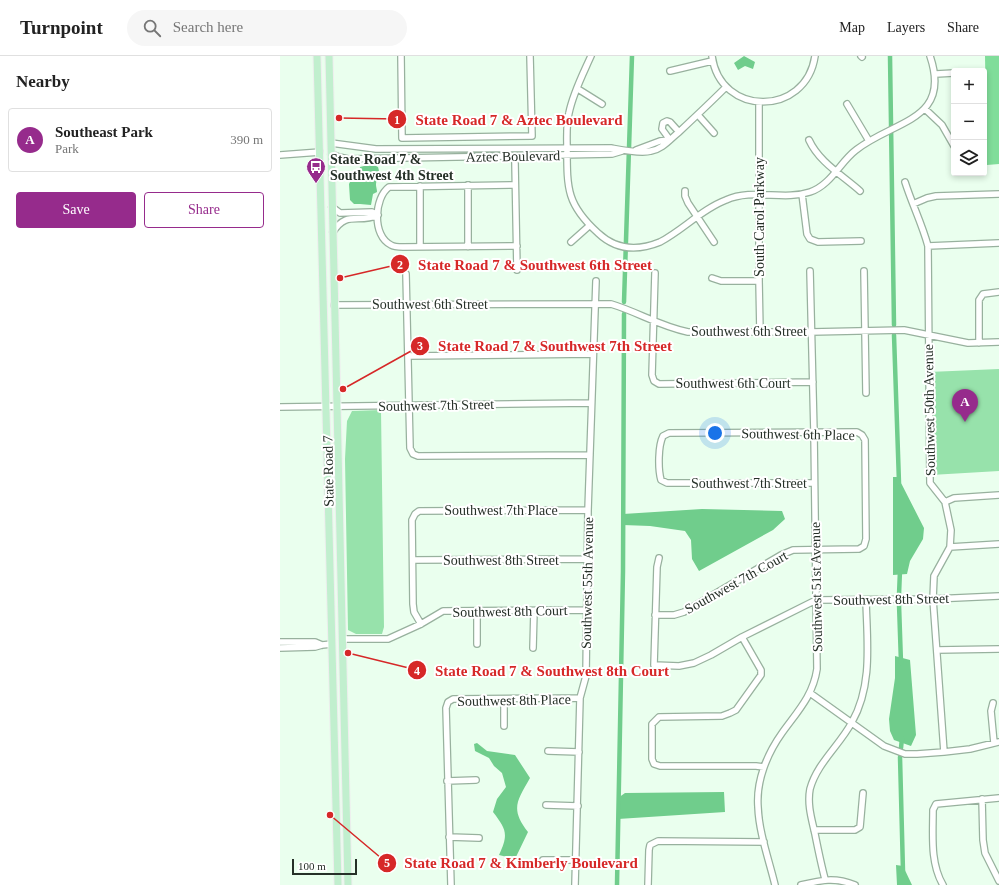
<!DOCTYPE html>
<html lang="en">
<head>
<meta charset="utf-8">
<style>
	:root { --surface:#fff; --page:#f6f6f6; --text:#222; --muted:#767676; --line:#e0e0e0; --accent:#962b8c }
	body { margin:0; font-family:"Times New Roman",serif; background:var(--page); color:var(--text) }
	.controls { position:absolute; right:12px; top:12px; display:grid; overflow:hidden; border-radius:4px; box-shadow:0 2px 6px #0003 }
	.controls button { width:36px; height:36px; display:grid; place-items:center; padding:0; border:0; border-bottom:1px solid var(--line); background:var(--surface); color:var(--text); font:20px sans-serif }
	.scale { position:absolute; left:12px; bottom:10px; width:65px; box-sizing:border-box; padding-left:4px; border:2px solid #263028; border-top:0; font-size:11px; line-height:14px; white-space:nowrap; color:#263028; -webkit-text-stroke:3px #fff; paint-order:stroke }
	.you { position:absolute; left:435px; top:377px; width:14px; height:14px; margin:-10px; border:3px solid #fff; border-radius:50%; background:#1a73e8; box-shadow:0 0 0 6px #1a73e833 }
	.badge { display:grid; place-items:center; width:26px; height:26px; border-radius:50%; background:var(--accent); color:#fff; font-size:13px; font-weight:700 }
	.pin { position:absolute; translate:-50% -33px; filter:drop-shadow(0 1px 2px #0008) }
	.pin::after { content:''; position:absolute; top:21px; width:14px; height:12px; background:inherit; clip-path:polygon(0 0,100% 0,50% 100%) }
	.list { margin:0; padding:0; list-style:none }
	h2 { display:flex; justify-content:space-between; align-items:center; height:52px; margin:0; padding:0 16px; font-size:17px }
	h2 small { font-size:13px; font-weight:400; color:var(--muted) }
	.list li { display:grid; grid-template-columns:26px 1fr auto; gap:12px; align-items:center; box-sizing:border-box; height:64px; margin:0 8px 8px; padding:0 8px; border:1px solid var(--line); border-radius:4px }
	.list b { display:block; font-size:15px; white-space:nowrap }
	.list p { margin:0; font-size:13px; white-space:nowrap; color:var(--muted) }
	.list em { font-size:13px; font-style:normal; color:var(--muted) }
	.actions { display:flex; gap:8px; padding:12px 16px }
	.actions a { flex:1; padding:9px 0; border:1px solid var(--accent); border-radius:4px; text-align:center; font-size:14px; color:var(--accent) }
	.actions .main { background:var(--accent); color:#fff }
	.icon { flex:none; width:22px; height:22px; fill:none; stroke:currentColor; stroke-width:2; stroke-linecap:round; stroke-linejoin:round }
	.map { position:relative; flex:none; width:719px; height:829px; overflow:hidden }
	header { display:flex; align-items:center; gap:24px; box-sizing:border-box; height:56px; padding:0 20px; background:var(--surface); border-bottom:1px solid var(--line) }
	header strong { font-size:19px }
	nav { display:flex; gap:22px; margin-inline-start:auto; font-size:14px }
	.search { width:280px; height:36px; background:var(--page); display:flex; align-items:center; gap:10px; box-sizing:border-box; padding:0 14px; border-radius:22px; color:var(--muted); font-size:15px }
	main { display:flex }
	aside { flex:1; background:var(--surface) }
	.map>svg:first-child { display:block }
</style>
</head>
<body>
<header>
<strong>Turnpoint</strong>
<div class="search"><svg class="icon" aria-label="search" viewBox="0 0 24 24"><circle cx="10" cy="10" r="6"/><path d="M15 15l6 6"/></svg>Search here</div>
<nav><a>Map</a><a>Layers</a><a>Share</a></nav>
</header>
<main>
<aside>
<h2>Nearby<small></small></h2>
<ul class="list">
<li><span class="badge">A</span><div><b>Southeast Park</b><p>Park</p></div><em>390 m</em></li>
</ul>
<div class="actions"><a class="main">Save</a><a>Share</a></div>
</aside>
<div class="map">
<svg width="719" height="829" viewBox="0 0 719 829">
	<rect width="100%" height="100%" fill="#eaffee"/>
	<path fill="#97e2ab" d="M719,313v102l-68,4 -2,-103z
		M101,354l3,217 -2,7h-26l-8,-4 -3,-171 2,-38 5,-10z"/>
	<path fill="#80dd9a" d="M705,0h14v108l-12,1z"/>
	<path fill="#70cd8c" d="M464,0l11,6 -2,7 -8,-3 -7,4 -4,-7z
		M92,108l6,3c3,9 -2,11 -2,18 0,2 1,4 1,7l-4,2 -2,11 -11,-1h-6l-4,-4 -1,-16 1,-2h8l2,-2 -1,-8 1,-5z
		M613,421h5l26,51 -1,11 -13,22 -3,13 -14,1z
		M422,453l80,2 3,8 -12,11 -74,41 -7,-12 -1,-19 -6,-9 -35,-5 -27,-1v-11z
		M615,600l15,4 6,75 -5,11 -17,-6 -4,-9 -1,-12 6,-41z
		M197,687l10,8 28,4 15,23c-13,23 -20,31 -2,54l-13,27 -16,-4c10,-21 7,-26 -6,-43l4,-13 9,-12 -4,-14 -8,-7 -5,-8 -14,-7 -1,-7z
		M444,736l1,20 -107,7v-21l7,-5z
		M616,809l7,1 9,19h-15z"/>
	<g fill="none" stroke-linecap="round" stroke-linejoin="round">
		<path stroke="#70cd8c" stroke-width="4.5" d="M610,0l4,269
			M344,246l8,-246
			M614,279l5,148
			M619,539l1,-25
			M619,548l2,59
			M621,692l1,-10
			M620,701l3,114
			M337,829l6,-314 1,-257"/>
		<g stroke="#98b19e" stroke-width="8">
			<path id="minor" d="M121,0l1,82 130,-2 -2,-80
				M311,0c-8,18 -18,37 -22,57 -3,11 -2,24 -2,36 0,40 0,56 31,84 18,17 40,18 62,9 23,-12 42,-33 66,-42 27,-12 57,1 84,-8 21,-7 30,-30 46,-42 38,-30 96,-29 74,-94
				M432,0c8,61 94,61 103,0
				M581,0l1,1
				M390,15l42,-10
				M656,18l18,-1
				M298,33l24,15
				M479,46v179l1,51
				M567,48l22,37
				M645,53l17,16 12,21
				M418,59l16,18
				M390,84l-8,-11 1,-6 4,-2 3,1 9,10
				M529,84c10,22 33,35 51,51
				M51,87l45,6 235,-1c11,2 30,6 40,3 12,-2 19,-12 28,-19 16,-15 32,-30 47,-45
				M356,94l24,-9 9,-1
				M51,98l8,3 9,2 264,-5 10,-3
				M0,99l40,-3
				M235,107l2,107
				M625,126c7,22 17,42 23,64l2,237 15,19 6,28 -1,17 -16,29 -1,23 11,153
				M188,129v62
				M235,129l-126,2c-15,11 -17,49 2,58 3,2 8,2 12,2l114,-1
				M140,130v61
				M405,135v5l3,7 26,39
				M522,138l5,40 3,5 8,3 43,-1
				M633,148l14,-6 9,-2 63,-2
				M52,151l8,6 32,-1 6,3
				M53,176c14,-22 25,-8 45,-17
				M291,186l18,-16
				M648,190l71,-3
				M584,215l2,122
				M375,217l-3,102 2,6 5,3 154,-2
				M126,218l4,174 3,6 5,2 172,-1
				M432,222l9,3h38
				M54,249l277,-1c27,8 48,22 77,28h123l93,-2 64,13 31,-1
				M699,287v-43l4,-6 16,-2
				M128,300l185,-2
				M0,351l311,-4
				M665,446l9,-4 45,-3
				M670,491l49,-3
				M379,502l-2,9 -3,98 25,1 15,-3 17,-8 31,-18 74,-37 117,-1 66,-3
				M133,504l176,-1
				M375,559h19l10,-3 97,-57 12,-5 66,-1 5,-3 2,-7 -1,-99 -3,-5 -5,-3 -188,1 -6,3c-5,10 -5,33 -2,44l6,3h147
				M141,568l-7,-12 -1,-8 -1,-84 3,-6 4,-3 169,-1
				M462,581l19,33v5l-25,35 -6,3 -8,3 -63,1 -7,7v35l2,5 6,2h96l8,1
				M63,583h45l33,-15 22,-13 145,-1
				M0,586h35l7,3
				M197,588v-33
				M0,592l35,-1 7,-2 10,-1
				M253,592l1,-37
				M657,594l62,-1
				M530,637l74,53 21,8h12l27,-2 26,-3 29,-7
				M224,643v27
				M713,647l-2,8 3,32
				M268,695l31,1
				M167,725l29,-1
				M702,743l1,41 2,13 14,28
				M266,749l32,1
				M534,774h41l5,-3 3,-34
				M169,781l30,1
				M263,804h33
				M545,823c-4,-15 -7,-30 -10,-45 -3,-14 -8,-29 -5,-45 7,-26 30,-44 42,-67 21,-37 15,-81 14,-122
				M171,829l-5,-177 2,-6 5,-3 127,-1
				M295,829l5,-187 6,-22 2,-166 8,-229
				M368,829l1,-35 1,-5 8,-4 106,1
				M495,829c-6,-25 -16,-52 -17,-78 -2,-26 9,-53 24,-74 15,-21 31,-37 35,-64l-3,-236 -4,-162
				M521,829c20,-5 34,-8 54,0
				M663,829c-13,-22 -10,-50 -10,-75l3,-6 63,-6"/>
		</g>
		<g stroke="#eee" stroke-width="9">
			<path id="major" d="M37,0l21,829
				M49,0l19,829"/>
		</g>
		<use href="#minor" stroke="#fff" stroke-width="5.5"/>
		<use href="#major" stroke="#c1efce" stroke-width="7"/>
	</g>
	<defs>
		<g id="bus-pin" transform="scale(1)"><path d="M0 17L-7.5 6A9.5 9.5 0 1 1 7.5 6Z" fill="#962b8c" stroke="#fff"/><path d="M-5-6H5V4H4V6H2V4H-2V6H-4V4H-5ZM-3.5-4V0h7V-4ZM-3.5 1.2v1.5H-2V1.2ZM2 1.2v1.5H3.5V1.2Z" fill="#fff"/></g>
	</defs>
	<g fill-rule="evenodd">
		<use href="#bus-pin" x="36" y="111"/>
	</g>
	<g text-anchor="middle" stroke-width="4" stroke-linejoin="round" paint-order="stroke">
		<g font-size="14" fill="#263028" stroke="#fff">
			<text transform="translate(233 100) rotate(-1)" y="5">Aztec Boulevard</text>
			<text transform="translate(479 161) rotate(-90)" y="5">South Carol Parkway</text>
			<text x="150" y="253">Southwest 6th Street</text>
			<text x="469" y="280">Southwest 6th Street</text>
			<text x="453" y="332">Southwest 6th Court</text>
			<text transform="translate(156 349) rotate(-1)" y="5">Southwest 7th Street</text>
			<text transform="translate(649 354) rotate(-91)" y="5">Southwest 50th Avenue</text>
			<text transform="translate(518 378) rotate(1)" y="5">Southwest 6th Place</text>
			<text transform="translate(48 415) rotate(-91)" y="5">State Road 7</text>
			<text x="469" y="432">Southwest 7th Street</text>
			<text x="221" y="459">Southwest 7th Place</text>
			<text x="221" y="509">Southwest 8th Street</text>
			<text transform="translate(456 526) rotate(-29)" y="5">Southwest 7th Court</text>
			<text transform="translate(307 527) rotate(-89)" y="5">Southwest 55th Avenue</text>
			<text transform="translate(536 531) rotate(-91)" y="5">Southwest 51st Avenue</text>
			<text transform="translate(611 543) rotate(-1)" y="5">Southwest 8th Street</text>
			<text transform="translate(230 555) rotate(-1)" y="5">Southwest 8th Court</text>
			<text transform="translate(234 644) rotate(-1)" y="5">Southwest 8th Place</text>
		</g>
		<g font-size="14" font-weight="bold" fill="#263028" stroke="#fff" text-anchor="start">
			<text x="50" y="108">State Road 7 &amp;<tspan x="50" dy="16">Southwest 4th Street</tspan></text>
		</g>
	</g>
	<path fill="none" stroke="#d62828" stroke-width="1.5" d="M59 62L117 63M60 222L120 208M63 333L140 290M68 597L137 614M50 759L107 807"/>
	<g fill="#d62828" stroke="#fff" stroke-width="1.5">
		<circle cx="59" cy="62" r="4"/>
		<circle cx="60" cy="222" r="4"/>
		<circle cx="63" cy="333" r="4"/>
		<circle cx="68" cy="597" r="4"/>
		<circle cx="50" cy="759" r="4"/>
		<circle cx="117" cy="63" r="10"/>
		<circle cx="120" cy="208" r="10"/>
		<circle cx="140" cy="290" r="10"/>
		<circle cx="137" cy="614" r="10"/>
		<circle cx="107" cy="807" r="10"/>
	</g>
	<g font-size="12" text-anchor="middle" font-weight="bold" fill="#fff">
		<text x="117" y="68">1</text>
		<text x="120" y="213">2</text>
		<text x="140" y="294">3</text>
		<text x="137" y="619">4</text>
		<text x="107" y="811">5</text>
	</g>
	<g font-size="15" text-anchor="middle" font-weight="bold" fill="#d62828" stroke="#fff" stroke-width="4" stroke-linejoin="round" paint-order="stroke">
		<text x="239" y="69">State Road 7 &amp; Aztec Boulevard</text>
		<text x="255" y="214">State Road 7 &amp; Southwest 6th Street</text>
		<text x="275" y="295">State Road 7 &amp; Southwest 7th Street</text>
		<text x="272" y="620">State Road 7 &amp; Southwest 8th Court</text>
		<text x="241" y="812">State Road 7 &amp; Kimberly Boulevard</text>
	</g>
</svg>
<div class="controls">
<button>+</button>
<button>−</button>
<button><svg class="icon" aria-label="layers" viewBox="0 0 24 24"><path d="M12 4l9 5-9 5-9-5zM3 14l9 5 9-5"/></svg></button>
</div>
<div class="scale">100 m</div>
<div class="you"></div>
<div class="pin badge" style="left:685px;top:366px">A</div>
</div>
</main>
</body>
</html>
